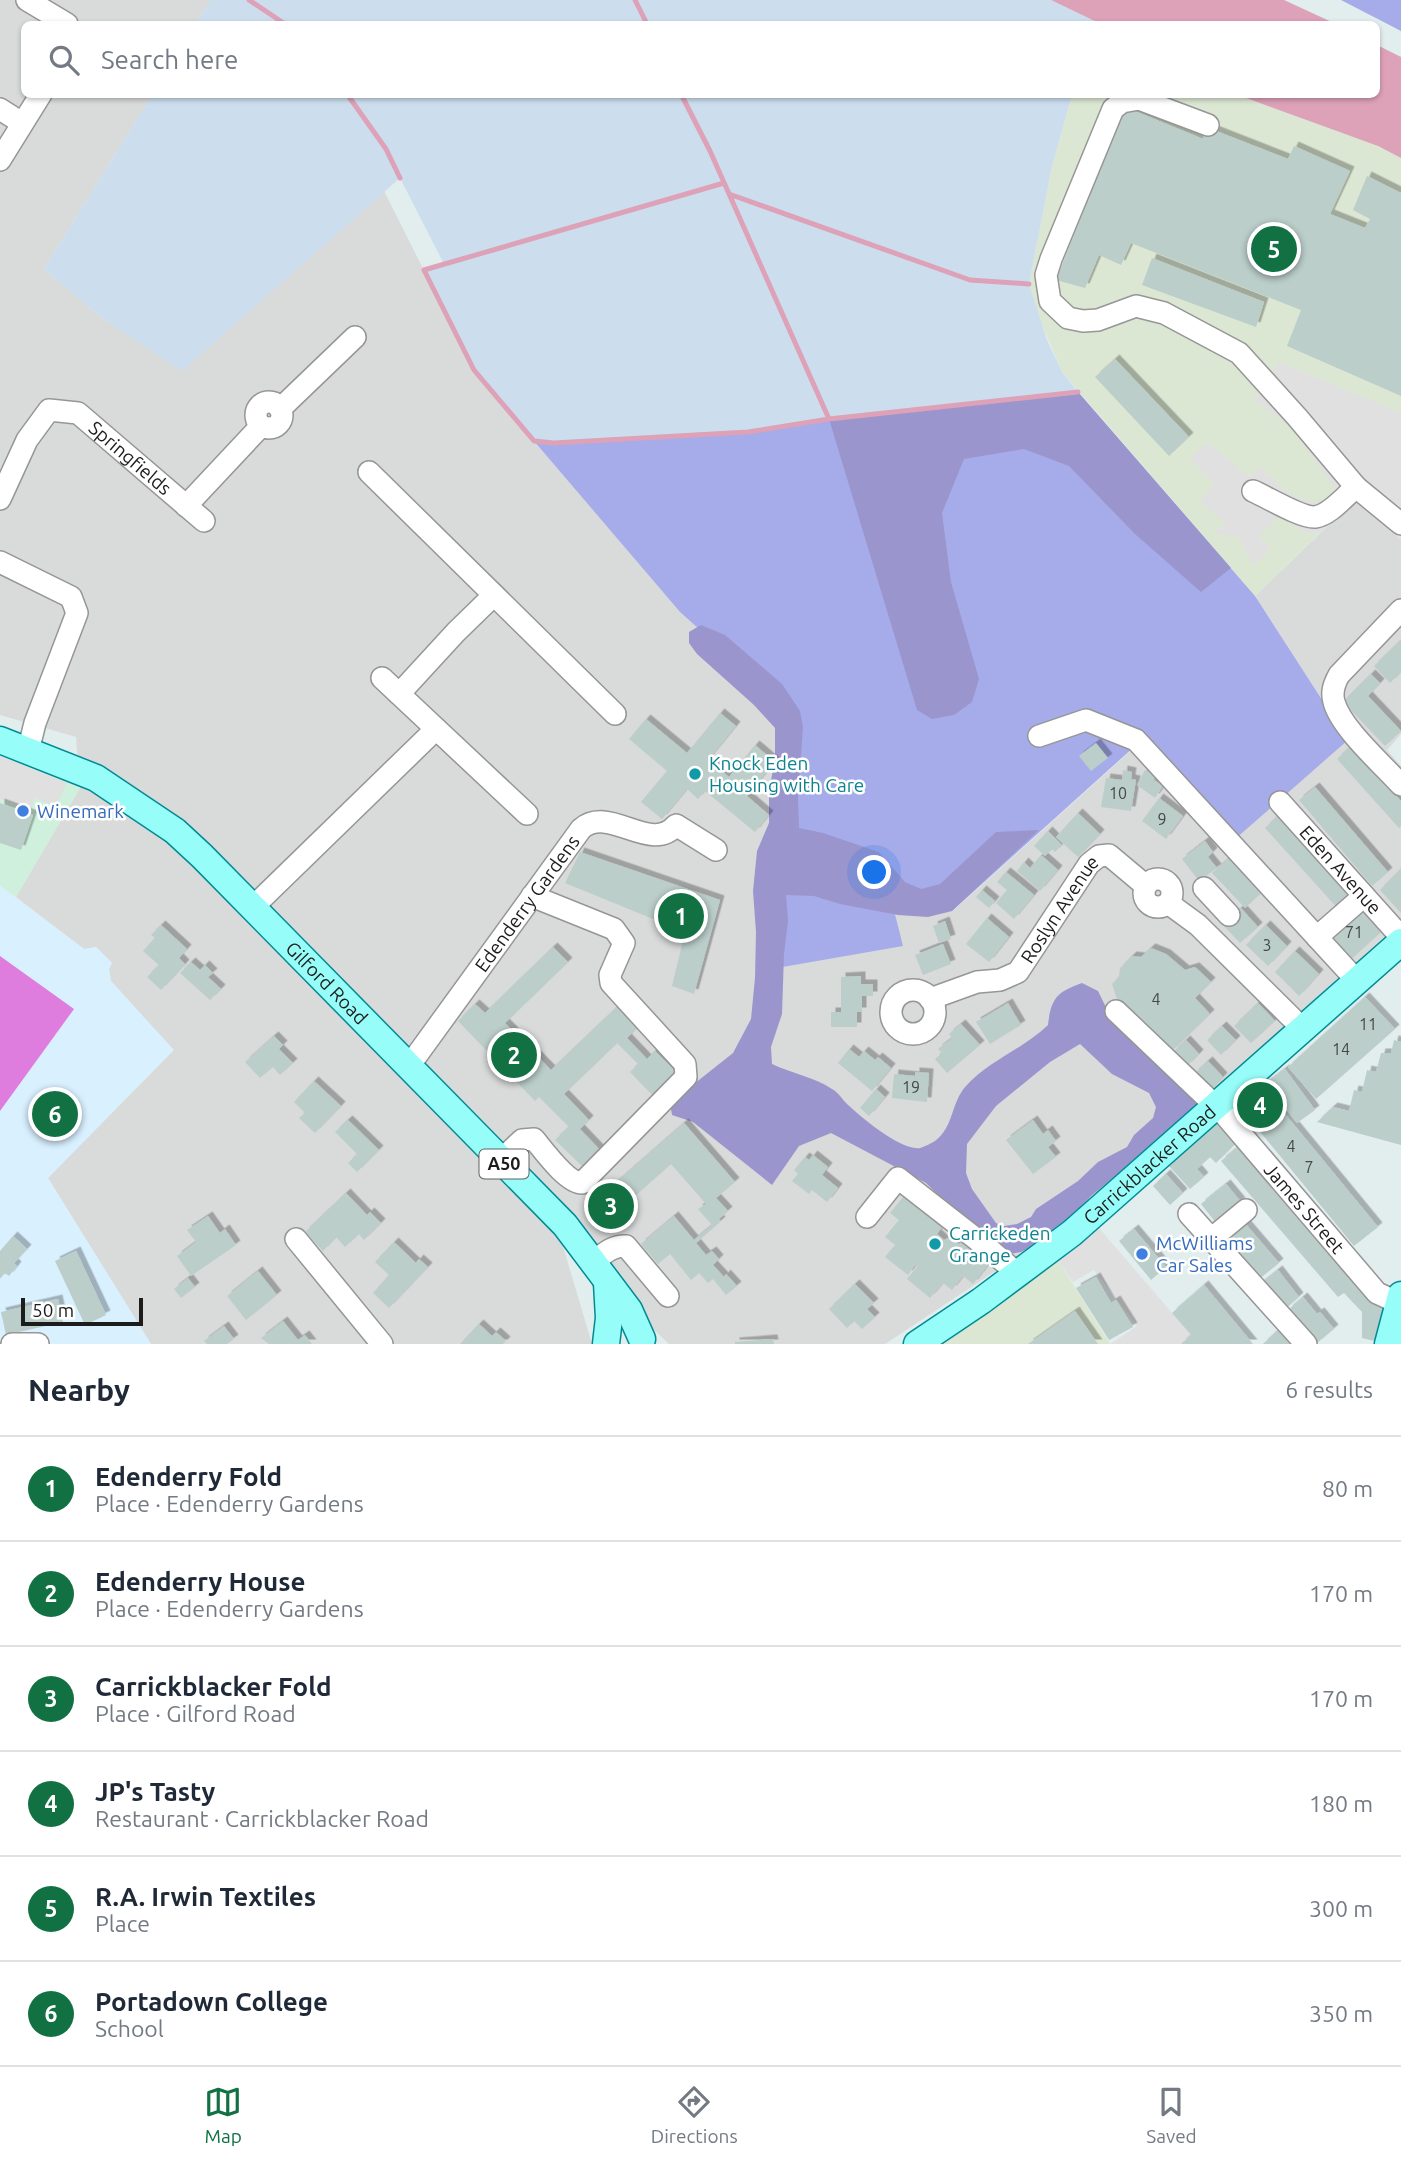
<!DOCTYPE html>
<html lang="en">
<head>
<meta charset="utf-8">
<style>
	:root { --surface:#fff; --page:#f2f2f3; --text:#1f2937; --muted:#747a83; --line:#e0e1e3; --accent:#117142 }
	body { margin:0; font-family:Ubuntu,sans-serif; background:var(--page); color:var(--text) }
	.scale { position:absolute; left:21px; bottom:18px; width:122px; box-sizing:border-box; padding-left:7px; border:4px solid #1c1c1c; border-top:0; font-size:19px; line-height:24px; white-space:nowrap; color:#1c1c1c; -webkit-text-stroke:5px #fff; paint-order:stroke }
	.you { position:absolute; left:875px; top:873px; width:24px; height:24px; margin:-18px; border:5px solid #fff; border-radius:50%; background:#1a73e8; box-shadow:0 0 0 10px #1a73e833 }
	.badge { display:grid; place-items:center; width:46px; height:46px; border-radius:50%; background:var(--accent); color:#fff; font-size:23px; font-weight:700 }
	.pin { position:absolute; translate:-50% -50%; border:4px solid #fff; box-shadow:0 2px 7px #0006 }
	.list { margin:0; padding:0; list-style:none }
	h2 { display:flex; justify-content:space-between; align-items:center; height:91px; margin:0; padding:0 28px; font-size:30px }
	h2 small { font-size:23px; font-weight:400; color:var(--muted) }
	.list li { display:grid; grid-template-columns:46px 1fr auto; gap:21px; align-items:center; box-sizing:border-box; height:105px; padding:0 28px; border-top:2px solid var(--line) }
	.list b { display:block; font-size:26px; white-space:nowrap }
	.list p { margin:0; font-size:23px; white-space:nowrap; color:var(--muted) }
	.list em { font-size:23px; font-style:normal; color:var(--muted) }
	.icon { flex:none; width:38px; height:38px; fill:none; stroke:currentColor; stroke-width:2; stroke-linecap:round; stroke-linejoin:round }
	.map { position:relative; flex:none; width:1401px; height:1344px; overflow:hidden }
	.search { position:absolute; background:var(--surface); box-shadow:0 2px 5px #0004; left:21px; right:21px; top:21px; height:77px; display:flex; align-items:center; gap:18px; box-sizing:border-box; padding:0 24px; border-radius:10px; color:var(--muted); font-size:26px }
	.sheet { height:721px; background:var(--surface) }
	nav { display:flex; justify-content:space-around; align-items:center; box-sizing:border-box; height:98px; border-top:2px solid var(--line); background:var(--surface); font-size:19px; color:var(--muted) }
	nav a { display:grid; justify-items:center; gap:4px }
	nav .on { color:var(--accent) }
	.map>svg:first-child { display:block }
</style>
</head>
<body>
<div class="map">
<svg width="1401" height="1344" viewBox="0 0 1401 1344">
	<defs>
		<filter id="shadow"><feDropShadow dx="4.5" dy="-4.5" stdDeviation="0" flood-color="#0004"/></filter>
	</defs>
	<rect width="100%" height="100%" fill="#e2edee"/>
	<path fill="#d9dada" d="M0,0h211l-16,24h-171v70l128,1 -108,174 58,49 79,52 203,-179 90,179 206,242 102,92 121,243 -10,-41 60,5 182,-164 213,-7 -93,-144 99,-95 47,39v194l-14,16 14,16v163l-254,225 -100,80 -38,28 -124,82h-216l-107,-101 30,101h-441l-103,-166 125,-128 -62,-69 -2,-12 3,-6 -16,-16 -12,2 -68,-52 64,-109 -4,-51 -76,-22z"/>
	<path fill="#d0f0de" d="M0,750l80,38 -64,109 -16,-11z"/>
	<path fill="#dce7d3" d="M1072,95h166l140,51 23,12v382l-48,-39 -98,95 -193,-224 -25,-59 -8,-29 23,-118z
		M1058,1260l52,84h-166z"/>
	<path fill="#d9f0ff" d="M0,886l84,63 12,-2 16,16 -3,6 2,12 63,69 -126,128 103,166h-151z"/>
	<path fill="#ccdeee" d="M211,0h840l43,20 -2,4h-897z
		M152,95h920l-20,71 -23,118 18,56 15,32 16,20 -249,27 -81,13 -194,11 -20,-2 -60,-71 -50,-100 20,-6 -44,-86 -218,193 -80,-53 -58,-49z"/>
	<path fill="#a6acea" d="M1341,0h60v31z
		M1078,392l177,204 93,144 -122,107 -92,-100 -182,164 -59,-5 10,40 -132,23 11,-265 -102,-92 -146,-171 20,2 194,-11 81,-13z"/>
	<path fill="#9b95ce" fill-rule="evenodd" d="M1078,392l153,176 -30,24 -66,-58 -66,-68 -45,-17 -60,10 -22,54 9,69 28,97 -7,23 -18,13 -22,4 -15,-9 -88,-291z
		M701,625l24,10 57,49 18,27 3,16 -5,71 1,30 24,5 56,19 26,30 16,7 19,-5 56,-52 43,-2 -87,81 -24,6 -30,-2 -58,-11 -26,-8 -28,-1 2,26 -4,33 -2,60 -11,33 1,17c19,9 42,13 60,25 6,3 10,10 15,15 14,13 54,47 73,44 4,-1 12,-5 15,-7 19,-14 16,-39 31,-55 24,-26 57,-37 82,-61 3,-27 9,-33 34,-42l16,8 17,35 10,6 72,69 -2,7 -48,46 -17,10 -39,32 -31,33 -20,14 -19,9 -16,3 -53,-46 -26,-26 -95,-50 -32,13 -27,39 -79,-63 -21,-7 -2,-12 63,-50 18,-34 4,-41 1,-46 -3,-41 4,-40 12,-28v-31l6,-34v-30l-21,-23 -57,-51 -8,-11v-11zM1080,1044l32,30 37,19 7,14 -3,11 -19,17 -7,12 -29,15 -20,19 -42,28 -5,8 -14,7 -13,2 -8,-3 -24,-34 -6,-16 1,-29 29,-38 54,-44z"/>
	<path fill="#df7ddf" d="M0,956l74,53 -74,102z"/>
	<path fill="#e0e0e0" d="M1279,362l122,51v127l-47,-39 -34,32 -17,-1 -23,-17 -22,22 13,12 -18,17 -14,-29 -26,-4 12,-10 -25,-22 14,-17 -24,-25 17,-17 41,34 12,-9 25,24 18,9 11,2 9,-1 7,-4 6,-7 -32,-45 -7,-13 -43,-32z
		M0,756l67,27 -11,24 -21,-9 -4,13 -31,-12z
		M1099,1228l92,107 -10,9h-71l27,-18 -43,-56 -21,12 -15,-22z"/>
	<path fill="#dda1b8" d="M1051,0h233l52,24h-235z
		M1377,45l24,12v101l-23,-12 -140,-51 138,-1z"/>
	<g fill="none" stroke-linecap="round" stroke-linejoin="round">
		<path stroke="#dda1b8" stroke-width="5" d="M249,0l36,24
			M635,0l12,24
			M347,94l39,55 14,29
			M681,94l29,57 119,268
			M724,183l-300,87 50,100 60,71 20,2 194,-11 81,-13 249,-27
			M729,194l241,86 59,4"/>
	</g>
	<path fill="#bbceca" filter="url(#shadow)" d="M1125,107l78,32 3,-12 82,32 6,-13 56,25 -20,43 35,14 5,-9 -17,-9 14,-34 34,17v203l-114,-50 14,-36 -170,-67 -10,22 -22,-10 -14,33 -29,-8z
		M1152,258l112,44 -8,25 -114,-42z
		M1115,359l74,78 -20,19 -74,-79z
		M1401,640v32l-11,11 -16,-17z
		M1371,674l9,9 -12,13 33,35 -16,15 -42,-44z
		M720,713l16,13 -28,34 21,17 26,-32 20,17 -28,34 22,19 -14,17 -50,-41 -7,8 -11,-10 -25,30 -21,-17 26,-31 -38,-32 17,-20 41,34z
		M1096,743l12,15 -17,13 -12,-15z
		M1351,746l50,55v25l-2,2 -62,-69z
		M1123,770l9,2 -1,7 5,1 -5,31 -30,-4 5,-29 16,2z
		M1145,770l11,6 -6,10 4,-6 9,6 -8,12 -18,-13z
		M1315,787l73,85 -16,14 -73,-86z
		M1159,798l24,18 -17,23 -24,-18z
		M0,803l33,12 -12,35 -21,-7z
		M1078,813l22,21 -22,23 -22,-20z
		M1278,816l76,83 -13,13 -76,-84z
		M1048,831l14,14 -7,7 -3,-3 -7,7 -11,-10z
		M1205,841l8,11 -5,5 9,11 -18,13 -17,-22z
		M580,852l140,48 -26,94 -22,-8 13,-54 -120,-49z
		M1041,855l17,15 -18,21 -23,-20 7,-9 6,6z
		M1231,856l33,34 -19,18 -33,-35z
		M1401,869v44l-21,-23z
		M1006,872l28,23 -20,24 -18,-16 11,-13 -10,-8z
		M982,890l13,11 -6,7 -13,-11z
		M1358,905l24,26 -34,31 -24,-26z
		M1241,908l17,19 -18,16 -17,-18z
		M987,918l22,19 -20,25 -23,-18z
		M945,921l6,18 -12,4 -6,-17z
		M161,925l26,24 -8,9 6,6 -24,26 -14,-13 12,-12 -16,-14 12,-13 -4,-3z
		M1266,925l21,21 -19,20 -22,-21z
		M943,944l8,20 -28,11 -8,-20z
		M553,947l15,15 -63,61 46,47 66,-63 20,21 -10,10 20,21 8,-8 26,26 -24,23 -27,-28 8,-8 -21,-21 -53,51 25,26 -9,9 20,21 -17,17 -28,-27 14,-13 -30,-30 -4,4 -77,-80 17,-17 10,9z
		M1151,948l15,6 19,16 10,-3 16,15 -16,16 15,16 -38,37 -55,-52 -5,-15 7,-7 1,-9 12,-12 9,1z
		M1295,951l24,23 -20,22 -24,-24z
		M191,962l9,8 5,-5 8,8 -5,4 13,12 -11,11 -30,-27z
		M861,976v8h12v12h-11v16h-5v15h-26v-15h10v-35z
		M1365,997l30,32 -79,70 -28,-32z
		M1008,1003l13,22 -31,19 -14,-22z
		M1258,1003l17,18 -24,22 -17,-17z
		M961,1024l19,21 -33,28 -12,-14 7,-6 -4,-4 14,-11 -3,-4z
		M1222,1026l14,14 -15,15 -14,-15z
		M274,1036l9,9 -4,4 14,14 -13,12 -7,-8 -13,11 -15,-16z
		M1186,1040l13,14 -12,12 -14,-14z
		M1394,1040l7,2v103l-84,-23 16,-15 16,4 5,-21 8,2 5,-22 9,2 5,-19h10z
		M849,1049l10,8 5,-6 11,9 3,-3 13,11 -19,23 -34,-28z
		M1208,1061l15,16 -13,14 -16,-17z
		M1285,1069l30,41 -18,13 -15,-19 -29,23 -16,-21z
		M915,1072l14,1 -2,29 -35,-4 2,-24 21,2z
		M314,1081l27,25 -26,27 -16,-15 6,-5 -11,-11z
		M876,1089l9,8 -16,19 -9,-8z
		M1281,1109l97,118 -24,19 -97,-118z
		M1222,1119l17,21 -23,23 -6,-6 -13,12 7,8 -14,12 -21,-23z
		M348,1120l31,30 -22,22 -9,-9 9,-9 -22,-22z
		M1033,1120l10,14 5,-4 8,11 -8,6 8,10 -23,17 -27,-34z
		M684,1123l51,59 -19,16 12,13 -9,8 2,2 -25,22 10,12 6,-4 7,8 -6,6 11,12 2,-3 11,12 -11,9 -13,-16 -5,4 -9,-10 -8,7 -21,-26 -12,10 -17,-20 33,-28 20,24 18,-15 -14,-16 8,-5 -35,-40 -61,54 -15,-17z
		M1241,1144l146,168 -8,30 -17,-4v-26l-18,-19 -6,4 -117,-136z
		M813,1155l15,12 -6,8 16,13 -11,14 -15,-12 -3,4 -17,-13 6,-7 -4,-4 11,-13 4,3z
		M1166,1174l17,19 -13,12 -17,-19z
		M1226,1184l15,18 -25,21 -15,-19z
		M908,1191l27,21 -5,6 12,9 -5,7 7,6 4,-2 11,6 9,-7 18,14 -6,7 8,7 -15,19 -10,-8 -11,14 -9,-7 -13,15 -23,-19 10,-12 -2,-2 -7,10 -23,-18 10,-12 -10,-8 14,-17 -9,-7z
		M346,1193l21,22 3,-3 11,11 -17,17 -5,-6 -14,13 -9,-10 -13,14 -18,-19z
		M208,1216l12,17 5,-4 11,16 -45,31 -14,-20 19,-14 -9,-12z
		M1243,1221l36,42 -21,17 -35,-42z
		M1134,1229l32,38 -15,13 -32,-39z
		M13,1236l14,13 -13,14 3,3 -8,10 -4,-3 -5,6v-28z
		M394,1242l22,21 3,-4 9,8 -39,41 -16,-15 16,-18 -14,-13z
		M76,1251l30,64 -21,10 -30,-64z
		M1278,1270l21,27 -16,14 -25,-25z
		M258,1271l19,24 -31,25 -19,-24z
		M1096,1277l15,26 5,-3 17,27 -24,13 -33,-52z
		M188,1278l7,9 -14,11 -7,-9z
		M855,1284l19,19 -7,6 8,8 -13,12 -8,-8 -7,7 -18,-19z
		M1204,1285l49,59h-72l10,-9 -19,-22z
		M1303,1297l14,17 3,-2 14,17 -17,14 -29,-33z
		M58,1299l5,23 -57,13 -5,-23z
		M1075,1311l23,33h-70z
		M283,1321l15,19 7,-5 7,9h-43l-8,-6z
		M479,1324l13,12 4,-4 10,9 -3,3h-43z
		M224,1326l10,13 -7,5h-20l-3,-3z
		M1280,1328l13,14 -3,2h-27z
		M773,1339l1,5h-39v-2z"/>
	<g fill="none" stroke-linecap="round" stroke-linejoin="round">
		<g stroke="#969696" stroke-width="24">
			<g id="minor">
				<path d="M27,0l40,24"/>
				<path d="M0,109l22,14"/>
				<path d="M1208,125l-69,-26 -17,3 -9,7 -62,150 -5,16 4,26 18,17 15,3 15,-1 38,-14 28,7 75,40 58,64 59,70"/>
				<path d="M0,160l41,-66"/>
				<circle cx="269" cy="415" r="13"/>
				<path d="M280,409l75,-72"/>
				<path d="M369,472l246,242"/>
				<path d="M1253,491c14,6 48,27 62,26 15,-2 30,-21 41,-30l45,37"/>
				<path id="s1" d="M0,499l27,-59 22,-30 29,3 126,108"/>
				<path d="M186,506l75,-80"/>
				<path d="M0,562l71,35 6,16 -42,110 -7,28"/>
				<path d="M1401,610l-62,65c-5,9 -8,17 -5,27 7,26 48,62 67,83"/>
				<path d="M382,678l145,136"/>
				<path d="M399,694l57,-62 38,-37"/>
				<path d="M1039,736l47,-16 50,20 222,242"/>
				<path id="s2" d="M1280,802l121,135"/>
				<circle cx="1158" cy="893" r="14"/>
				<path d="M1204,888l25,27"/>
				<path d="M1168,903l30,22 106,105"/>
				<path d="M253,907l183,-178"/>
				<path d="M1317,937l47,-41"/>
				<circle cx="913" cy="1012" r="22"/>
				<path id="s3" d="M930,999l47,-17 23,-2 18,-8 71,-108 10,-8 10,-1 37,31"/>
				<path id="s4" d="M1116,1011l108,103 153,179 22,10"/>
				<path id="s5" d="M409,1066l172,-237c28,-25 70,26 95,-4l40,25"/>
				<path d="M501,1160l21,-20 12,-1c10,12 33,44 48,44l104,-106 -1,-13 -74,-81 -1,-8 14,-32 -10,-14 -82,-33"/>
				<path d="M1189,1214l117,130"/>
				<path d="M867,1217l31,-39 91,71 29,25"/>
				<path d="M296,1239l86,105"/>
				<path d="M1211,1239l35,-29"/>
				<path d="M594,1261c10,-7 19,-16 32,-15l42,50"/>
				<path d="M12,1344h26"/>
			</g>
		</g>
		<g stroke="#008b94" stroke-width="29">
			<g id="major">
				<path id="s6" d="M0,740l96,38 79,53 27,25 363,369 64,85 13,29"/>
				<path d="M606,1344l3,-26 -2,-35"/>
				<path id="s7" d="M917,1344l64,-43 91,-68 329,-291"/>
				<path d="M1388,1344l13,-49"/>
			</g>
		</g>
		<use href="#minor" stroke="#fff" stroke-width="21"/>
		<use href="#major" stroke="#97fdf9" stroke-width="26"/>
	</g>
	<g fill="#0f9aa8" stroke="#fff" stroke-width="2.5">
		<circle cx="695" cy="774" r="7"/>
		<circle cx="935" cy="1244" r="7"/>
	</g>
	<g fill="#3f7fe0" stroke="#fff" stroke-width="2.5">
		<circle cx="23" cy="811" r="7"/>
		<circle cx="1142" cy="1254" r="7"/>
	</g>
	<g text-anchor="middle" stroke-width="5" stroke-linejoin="round" paint-order="stroke">
		<g font-size="16" fill="#444848">
			<text x="1118" y="799">10</text>
			<text x="1162" y="825">9</text>
			<text x="1354" y="938">71</text>
			<text x="1267" y="951">3</text>
			<text x="1156" y="1005">4</text>
			<text x="1368" y="1030">11</text>
			<text x="1341" y="1055">14</text>
			<text x="911" y="1093">19</text>
			<text x="1291" y="1152">4</text>
			<text x="1309" y="1173">7</text>
		</g>
		<rect fill="#fff" stroke="#606060" stroke-width="2" x="479.5" y="1149.5" width="49" height="29" rx="5"/>
		<g font-size="18" font-weight="bold" fill="#1c1c1c">
			<text x="504" y="1170">A50</text>
		</g>
		<g font-size="19" fill="#1c1c1c" stroke="#fff">
			<text dy="7" stroke="none"><textPath href="#s1" startOffset="200">Springfields</textPath></text>
			<text dy="7" stroke="none"><textPath href="#s2" startOffset="91">Eden Avenue</textPath></text>
			<text dy="7" stroke="none"><textPath href="#s5" startOffset="201">Edenderry Gardens</textPath></text>
			<text dy="7" stroke="none"><textPath href="#s3" startOffset="168">Roslyn Avenue</textPath></text>
			<text dy="7" stroke="none"><textPath href="#s6" startOffset="413">Gilford Road</textPath></text>
			<text dy="7" stroke="none"><textPath href="#s7" startOffset="294">Carrickblacker Road</textPath></text>
			<text dy="7" stroke="none"><textPath href="#s4" startOffset="273">James Street</textPath></text>
		</g>
		<g font-size="19" fill="#0d838f" stroke="#fff" text-anchor="start">
			<text x="709" y="770">Knock Eden<tspan x="709" dy="22">Housing with Care</tspan></text>
			<text x="949" y="1240">Carrickeden<tspan x="949" dy="22">Grange</tspan></text>
		</g>
		<g font-size="19" fill="#366cbe" stroke="#fff" text-anchor="start">
			<text x="37" y="818">Winemark</text>
			<text x="1156" y="1250">McWilliams<tspan x="1156" dy="22">Car Sales</tspan></text>
		</g>
	</g>
</svg>
<div class="scale">50 m</div>
<div class="you"></div>
<div class="pin badge" style="left:681px;top:916px">1</div>
<div class="pin badge" style="left:514px;top:1055px">2</div>
<div class="pin badge" style="left:611px;top:1206px">3</div>
<div class="pin badge" style="left:1260px;top:1105px">4</div>
<div class="pin badge" style="left:1274px;top:249px">5</div>
<div class="pin badge" style="left:55px;top:1114px">6</div>
<div class="search"><svg class="icon" aria-label="search" viewBox="0 0 24 24"><circle cx="10" cy="10" r="6"/><path d="M15 15l6 6"/></svg>Search here</div>
</div>
<section class="sheet">
<h2>Nearby<small>6 results</small></h2>
<ul class="list">
<li><span class="badge">1</span><div><b>Edenderry Fold</b><p>Place · Edenderry Gardens</p></div><em>80 m</em></li>
<li><span class="badge">2</span><div><b>Edenderry House</b><p>Place · Edenderry Gardens</p></div><em>170 m</em></li>
<li><span class="badge">3</span><div><b>Carrickblacker Fold</b><p>Place · Gilford Road</p></div><em>170 m</em></li>
<li><span class="badge">4</span><div><b>JP's Tasty</b><p>Restaurant · Carrickblacker Road</p></div><em>180 m</em></li>
<li><span class="badge">5</span><div><b>R.A. Irwin Textiles</b><p>Place</p></div><em>300 m</em></li>
<li><span class="badge">6</span><div><b>Portadown College</b><p>School</p></div><em>350 m</em></li>
</ul>
</section>
<nav>
<a class="on"><svg class="icon" aria-label="map" viewBox="0 0 24 24"><path d="M3 6l6-2 6 2 6-2v14l-6 2-6-2-6 2zM9 4v14M15 6v14"/></svg>Map</a>
<a><svg class="icon" aria-label="directions" viewBox="0 0 24 24"><path d="M12 3l9 9-9 9-9-9zM9 14v-3h6M13 9l2 2-2 2"/></svg>Directions</a>
<a><svg class="icon" aria-label="saved" viewBox="0 0 24 24"><path d="M7 4h10v16l-5-4-5 4z"/></svg>Saved</a>
</nav>
</body>
</html>
